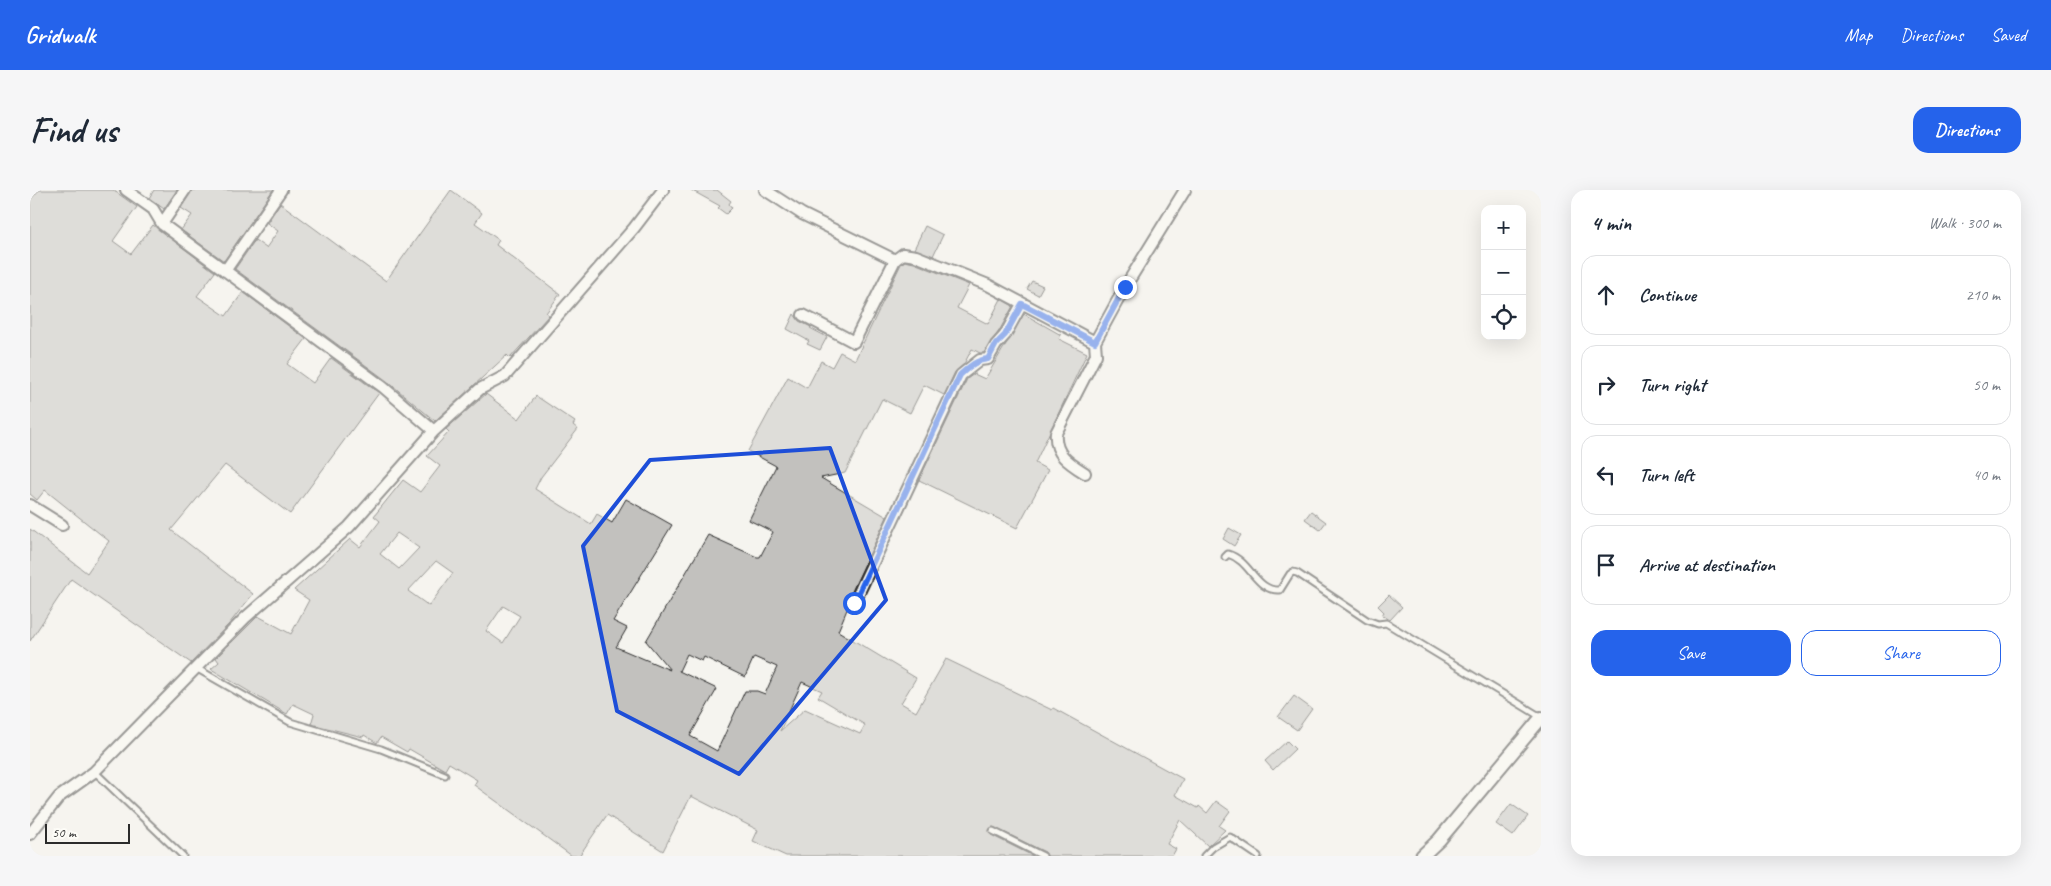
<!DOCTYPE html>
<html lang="en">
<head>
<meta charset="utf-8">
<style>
	:root { --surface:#fff; --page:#f6f6f7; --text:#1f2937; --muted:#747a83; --line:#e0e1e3; --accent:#2563eb }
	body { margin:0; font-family:Caveat,sans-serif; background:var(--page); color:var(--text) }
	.controls { position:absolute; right:15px; top:15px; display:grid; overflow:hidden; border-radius:10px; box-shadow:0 5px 20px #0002 }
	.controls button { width:45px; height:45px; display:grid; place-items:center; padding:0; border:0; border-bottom:1px solid var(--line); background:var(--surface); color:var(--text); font:25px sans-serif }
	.scale { position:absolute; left:15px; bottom:12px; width:85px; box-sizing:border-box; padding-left:5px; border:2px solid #2b2b2b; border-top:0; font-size:14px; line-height:18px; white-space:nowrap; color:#2b2b2b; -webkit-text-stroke:4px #fdfcf7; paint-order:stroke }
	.stop { position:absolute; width:15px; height:15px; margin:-11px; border:4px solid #2563eb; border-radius:50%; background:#fff }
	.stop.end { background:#2563eb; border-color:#fff; box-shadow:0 1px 5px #0008 }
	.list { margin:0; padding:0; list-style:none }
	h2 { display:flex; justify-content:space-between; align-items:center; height:65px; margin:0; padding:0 20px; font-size:21px }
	h2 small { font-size:16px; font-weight:400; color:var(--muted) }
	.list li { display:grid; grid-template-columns:32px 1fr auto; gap:15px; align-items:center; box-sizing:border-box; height:80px; margin:0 10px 10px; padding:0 10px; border:1px solid var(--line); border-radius:15px }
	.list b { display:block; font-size:19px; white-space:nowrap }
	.list em { font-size:16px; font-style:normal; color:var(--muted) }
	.actions { display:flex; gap:10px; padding:15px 20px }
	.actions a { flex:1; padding:11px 0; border:1px solid var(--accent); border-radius:15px; text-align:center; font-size:18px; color:var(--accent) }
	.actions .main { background:var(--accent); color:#fff }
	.icon { flex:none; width:28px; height:28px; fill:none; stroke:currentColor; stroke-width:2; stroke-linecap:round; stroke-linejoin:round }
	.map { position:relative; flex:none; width:1511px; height:666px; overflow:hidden; border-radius:15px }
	header { display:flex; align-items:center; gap:30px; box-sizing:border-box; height:70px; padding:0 25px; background:var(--accent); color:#fff }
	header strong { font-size:24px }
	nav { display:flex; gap:28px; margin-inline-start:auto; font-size:18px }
	.intro { display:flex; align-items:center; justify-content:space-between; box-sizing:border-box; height:120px; padding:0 30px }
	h1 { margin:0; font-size:35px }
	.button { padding:12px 22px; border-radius:15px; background:var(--accent); color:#fff; font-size:18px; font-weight:700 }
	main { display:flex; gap:30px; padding:0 30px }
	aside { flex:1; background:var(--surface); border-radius:15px; box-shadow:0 5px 20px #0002 }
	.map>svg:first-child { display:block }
</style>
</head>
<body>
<header>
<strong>Gridwalk</strong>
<nav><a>Map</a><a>Directions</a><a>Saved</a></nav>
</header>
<div class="intro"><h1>Find us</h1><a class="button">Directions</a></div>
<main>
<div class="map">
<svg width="1511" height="666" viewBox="0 0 1511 666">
	<rect width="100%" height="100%" fill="#f5f4ef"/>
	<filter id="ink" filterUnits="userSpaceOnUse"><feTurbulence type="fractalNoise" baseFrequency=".02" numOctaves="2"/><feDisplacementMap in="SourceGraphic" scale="10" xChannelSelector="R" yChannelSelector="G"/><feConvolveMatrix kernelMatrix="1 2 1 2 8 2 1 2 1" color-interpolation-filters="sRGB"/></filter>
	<g filter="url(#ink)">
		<path fill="#c2c1be" stroke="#2b2b2b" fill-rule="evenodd" d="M9,0h74l24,17 -24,34 18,13 22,-29 62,47 -18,24 29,20 17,-24 63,47 -19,25 26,19 18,-25 48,35 -89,121 -65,-49 -54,65 82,64 -24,30 -38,39 -120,-84 -41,62v-112l57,44 22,-32 -64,-51 -8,10 -7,-6v-294z
			M124,0h23l-13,19 -15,-11z
			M162,0h81l-49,71 -43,-31 11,-15 -11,-7z
			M421,0l31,23 -7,10 24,17 -3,5 64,49 -14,19 3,2 -39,43 -3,-3 -72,66 -48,-40 -152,-112 20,-29 11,8 12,-17 -11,-8 13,-20 106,78z
			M661,0h26l14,11 -2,3 3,4 -6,6 -8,-6 2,-2z
			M895,36l18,9 -10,21 -19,-7z
			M875,71l9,2 55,22 -12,23 31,16 13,-25 12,7 -14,25 -15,22h-4l-8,-4 -8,15 -9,8 -11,23 -20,-10 -14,28 -28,-14 -37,74 -24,5 66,39 -39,83v7l-10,24 78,47 -15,25 15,9 30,-53 106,51 1,-2 130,71 -8,16 23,13 1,-2 8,7 9,-12 14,10 -11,15 6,4 -17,16 -28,-26 -13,24 9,5 -4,7h-125l-2,-4 -52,-25 -4,3 2,5 42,21h-247l-33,-15 5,-11 -67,-34 -28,55 -56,-36 -28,41h-7l-98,-71 3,-5 -28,-17 -4,7 -36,-21 -2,3 -26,-15 -4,6 -13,-8 -1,2 -52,-13 3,-10 -21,-10 -6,10 -76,-45 8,-7 -3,-4 42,-42 33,18 18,-34 -15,-10 56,-51 10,8 20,-26 -6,-5 29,-36 17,12 20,-26 -13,-10 22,-24 -3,-3 40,-35 33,25 17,-23 39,26 -2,3 5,4 -37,48 -6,12 56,35 6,-10 15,9 14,-24 46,26 -59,96 14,7 -11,19 54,23 -24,-29 62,-106 49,22h3l13,-25 -24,-12 27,-54 -28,-15 40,-74 19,11 14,-27 11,6 8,-15 15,8 46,-96zM367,343l22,15 -20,21 -19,-15zM406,371l17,12 -24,33 -21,-15zM473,416l17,10 -17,27 -17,-12zM657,464l15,7 2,-4 41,20 9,-20 23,10 -12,27 -8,-3h-12l-28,60 -27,-15 27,-47 -38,-18zM772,492l20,9 -4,6 47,28 -5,9 -55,-25 -25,22z
			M1002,91l11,5 -5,9 -11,-6z
			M764,124l5,7 12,6 -1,1 17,9 -7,13 -13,-6 2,-3 -22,-12z
			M994,124l37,21 -2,4 28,14 -52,110 13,7 -31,58 -98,-48 48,-101 7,-5 11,5z
			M1281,321l15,11 -6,8 -15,-11z
			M1199,338l12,7 -7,11 -11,-7z
			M1359,405l13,12 -12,13 -8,-5 2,-3 -6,-6z
			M1264,506l18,13 -15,21 -19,-13z
			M1257,551l8,8 -22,21 -8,-9z
			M1481,614l17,12 -15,20 -17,-12z"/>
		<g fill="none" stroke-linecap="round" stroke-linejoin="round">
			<g stroke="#2b2b2b" stroke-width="9">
				<path id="service" d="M1195,367l3,-3c23,7 28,38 52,36l10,-16 3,-2 4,1 70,47 11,4 8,-1 155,94
					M166,478l94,54 91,27 64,26
					M65,582l88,84
					M963,641l50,25
					M1174,666l9,-9 17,-10 28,19"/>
			</g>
			<g stroke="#2b2b2b" stroke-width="14">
				<path id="minor" d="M96,0l27,19 9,15 221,163 51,44
					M735,0l37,24 93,46 8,-6 13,2 72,29 107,57 30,-55 60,-97
					M132,34l23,-34
					M195,81l56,-81
					M773,125l51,27 41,-82
					M1055,283c-16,-10 -31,-19 -29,-40l40,-78 -1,-13
					M0,315l32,20
					M824,413l107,-228 19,-15 8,-1 8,-14 9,-10 17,-31
					M0,644l29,-37 35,-25 151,-154 104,-91 85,-96 46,-42 25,-13 129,-148 29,-38"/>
			</g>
			<g stroke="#2b2b2b" stroke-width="16">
				<path id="tertiary" d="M1392,666l17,-16 102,-122"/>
			</g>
			<use href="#service" stroke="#fdfcf7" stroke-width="5"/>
			<use href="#minor" stroke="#fdfcf7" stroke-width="10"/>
			<use href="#tertiary" stroke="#fdfcf7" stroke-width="12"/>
		</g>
	</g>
	<g fill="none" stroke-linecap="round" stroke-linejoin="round" filter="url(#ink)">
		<path stroke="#2563eb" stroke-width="6" d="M824,413l106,-228c9,-8 16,-15 28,-16l8,-15 9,-9 17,-31 73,38 30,-55"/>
	</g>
	<path d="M0 0H1511V666H0ZM800,258l56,152 -147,174 -122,-63 -34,-165 67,-86z" fill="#f5f4ef" fill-opacity=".55" fill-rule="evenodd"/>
	<path fill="none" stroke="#1d4ed8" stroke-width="4" stroke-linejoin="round" d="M800,258l56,152 -147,174 -122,-63 -34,-165 67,-86z"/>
</svg>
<div class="controls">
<button>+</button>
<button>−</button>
<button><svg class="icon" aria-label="locate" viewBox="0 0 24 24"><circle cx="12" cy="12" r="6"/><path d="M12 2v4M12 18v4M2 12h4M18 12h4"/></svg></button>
</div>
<div class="scale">50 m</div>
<div class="stop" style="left:824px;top:413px"></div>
<div class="stop end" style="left:1095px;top:97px"></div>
</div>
<aside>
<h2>4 min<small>Walk · 300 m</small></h2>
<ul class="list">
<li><svg class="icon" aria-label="ahead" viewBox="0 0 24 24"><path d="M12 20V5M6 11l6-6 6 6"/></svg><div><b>Continue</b></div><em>210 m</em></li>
<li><svg class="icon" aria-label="right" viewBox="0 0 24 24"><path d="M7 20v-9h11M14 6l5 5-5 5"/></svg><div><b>Turn right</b></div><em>50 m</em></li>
<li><svg class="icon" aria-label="left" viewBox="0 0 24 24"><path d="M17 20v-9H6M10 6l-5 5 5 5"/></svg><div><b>Turn left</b></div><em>40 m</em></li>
<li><svg class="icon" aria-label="arrive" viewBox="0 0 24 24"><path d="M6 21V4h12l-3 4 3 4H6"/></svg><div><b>Arrive at destination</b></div></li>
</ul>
<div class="actions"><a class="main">Save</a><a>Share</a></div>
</aside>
</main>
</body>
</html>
